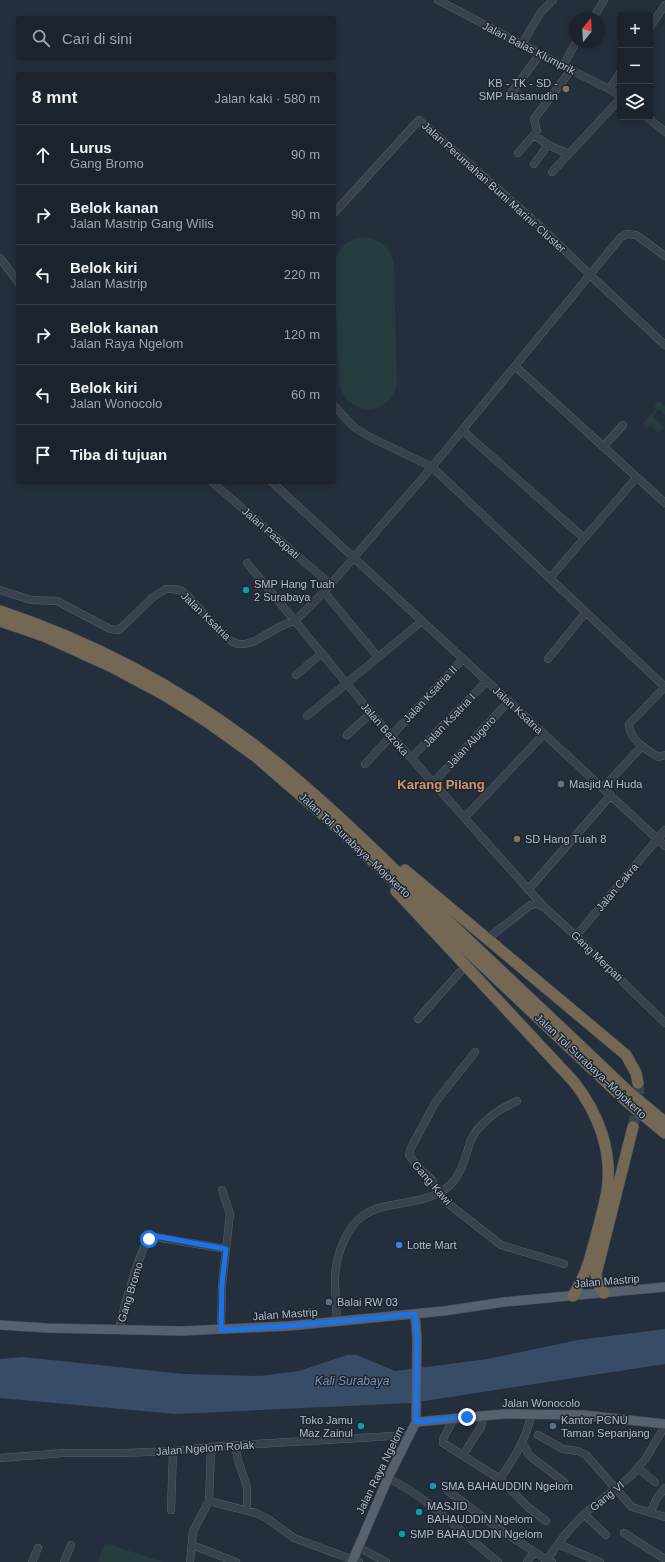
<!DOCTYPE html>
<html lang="id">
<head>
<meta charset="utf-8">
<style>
	:root { --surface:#1b232e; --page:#242b36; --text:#f1f3f6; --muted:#a0a4aa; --line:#39404a }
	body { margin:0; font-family:Helvetica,sans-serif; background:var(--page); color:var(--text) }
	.controls { position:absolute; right:12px; top:12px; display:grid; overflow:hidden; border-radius:4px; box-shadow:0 2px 10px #0003 }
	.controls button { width:36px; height:36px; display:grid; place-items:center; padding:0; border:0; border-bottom:1px solid var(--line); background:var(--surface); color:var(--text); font:20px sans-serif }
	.compass { position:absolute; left:569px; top:12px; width:36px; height:36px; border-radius:50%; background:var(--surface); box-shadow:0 2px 10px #0003; rotate:18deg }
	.stop { position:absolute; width:12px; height:12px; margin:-9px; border:3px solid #1a73e8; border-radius:50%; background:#fff }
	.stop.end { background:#1a73e8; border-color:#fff; box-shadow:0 1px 4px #0008 }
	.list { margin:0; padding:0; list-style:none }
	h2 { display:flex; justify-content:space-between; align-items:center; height:52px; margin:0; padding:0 16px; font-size:17px }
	h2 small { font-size:13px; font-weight:400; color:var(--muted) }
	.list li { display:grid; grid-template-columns:26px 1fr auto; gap:12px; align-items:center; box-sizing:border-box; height:60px; padding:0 16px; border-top:1px solid var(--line) }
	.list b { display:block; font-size:15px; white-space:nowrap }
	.list p { margin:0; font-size:13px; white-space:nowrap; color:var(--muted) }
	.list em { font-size:13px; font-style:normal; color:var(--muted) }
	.icon { flex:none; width:22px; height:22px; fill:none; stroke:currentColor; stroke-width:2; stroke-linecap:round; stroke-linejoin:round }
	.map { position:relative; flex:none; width:665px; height:1562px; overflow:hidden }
	.search { position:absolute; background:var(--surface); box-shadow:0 2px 10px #0003; left:16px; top:16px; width:320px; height:44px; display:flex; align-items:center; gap:10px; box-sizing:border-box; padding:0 14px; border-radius:4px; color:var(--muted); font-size:15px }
	.panel { position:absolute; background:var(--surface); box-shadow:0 2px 10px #0003; left:16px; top:72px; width:320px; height:412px; border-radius:4px }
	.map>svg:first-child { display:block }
</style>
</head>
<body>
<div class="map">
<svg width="665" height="1562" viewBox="0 0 665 1562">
	<rect width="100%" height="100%" fill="#242f3e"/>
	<path fill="#263c3f" d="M360,237c17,0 29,8 34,26l3,120c-7,36 -53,34 -58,-2l-5,-118c4,-14 12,-22 26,-26z
		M659,401l6,5v9l-6,-6 -6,7 11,11 -6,6 -8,-8 -4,4 -4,-5 15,-16 -3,-2z
		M105,1543l58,19h-65z"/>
	<path fill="#394c67" d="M665,1329v35l-254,39 -235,11 -176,-16v-39l23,-2 161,17 76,2 39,-5 48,-16h10l38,16 93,-12 90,-19z"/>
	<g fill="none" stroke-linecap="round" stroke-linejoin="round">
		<path stroke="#3a4453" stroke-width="11" stroke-dasharray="11 5.5" stroke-linecap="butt" d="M633,1127l6,-32 -1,-12"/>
		<g stroke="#565f6c" stroke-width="8">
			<path id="minor" d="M438,0l125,66 46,23 11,7
				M593,18l11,-18
				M650,27l15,-22
				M522,44l19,-32 12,-12
				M563,66l13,-24
				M609,89l11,-16
				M509,96l31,-42
				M647,117l18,15
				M534,135l14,10
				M518,153l19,-22 -3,-12 37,-49
				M534,164l14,-19 21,9
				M552,172l68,-73
				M334,213l85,-93 120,105 51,50 75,70
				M0,258l18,24
				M515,366l150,137
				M334,406l20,21 14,9 64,31 233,220
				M462,430l122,108
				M603,447l20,-22
				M212,482l118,102
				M272,482l393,364
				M247,563l124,150 173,194 32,29 89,87
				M550,578l87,-101
				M0,590l31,10 26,1 53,28 9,1 33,-32 14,-9h8l8,2 7,6 32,36 10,8 7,3h7l10,-3 24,-14 17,-7 28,-28 108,-125 189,-230 6,-3 9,1 29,21
				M324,592l54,65
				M548,659l38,-47
				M296,675l26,-22
				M665,687l-36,37c0,16 18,26 29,33l7,-2
				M307,716l115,-95
				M347,735l24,-22
				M411,758l76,-77
				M365,764l98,-105
				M433,783l76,-82
				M603,788l39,-42
				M465,817l79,-83
				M528,890l83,-95
				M491,936l38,-30 7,-3 7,4
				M576,936l89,-106
				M418,1019l42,-47
				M475,1052l-40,51 -24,45 -2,7 10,13 13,12 13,21 56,44 63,19
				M337,1322c-1,-15 -2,-30 -2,-45 1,-21 11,-50 29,-62 10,-7 22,-9 34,-11 17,-3 38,-6 51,-18 14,-13 16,-30 22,-46 7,-17 30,-32 46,-39
				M119,1330c3,-16 21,-82 31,-93h5l71,12
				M221,1330l1,-45 8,-71 -8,-24
				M454,1418l-11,21v4l57,36 28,28 18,14
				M538,1435l25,14 15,2 8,4 46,52 33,10
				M522,1443c5,4 4,9 8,13l34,26
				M235,1445l3,15 9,27v23
				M463,1455l18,-28 2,-11
				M0,1458l64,-5h60l49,-2 49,-5 188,-11
				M638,1468l17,14
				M388,1478c41,20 74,55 110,84
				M500,1479c14,-21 27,-40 31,-65
				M448,1491l51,38 48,31 5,2
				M209,1501l47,12 12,6 26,19 65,24
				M171,1510l2,-59
				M650,1513l7,-15 8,-10
				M584,1514l22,21
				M624,1533l41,26
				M558,1544l42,18
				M192,1545l44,17
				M358,1547l28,15
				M32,1562l6,-14
				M64,1562l7,-17
				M190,1562l3,-31 16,-30 2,-53
				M527,1562l7,-10
				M545,1562l19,-26 20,-22 47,-38 15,-18 19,-32"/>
		</g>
		<g stroke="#414a57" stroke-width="10">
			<path id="major" d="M0,1325l47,3 134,3 108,-5 155,-15 60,-9 161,-15
				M416,1422l88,-8 80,1 81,9
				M352,1562l36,-84 28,-56 1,-83 -2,-25"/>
		</g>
		<g stroke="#434c59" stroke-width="12">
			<path id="highway" d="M0,611c102,34 198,87 281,155 52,43 100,90 148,137 67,63 135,127 202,191l34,28
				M0,621l44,15 68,31 54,29 40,25 49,35 74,64 297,281 39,32
				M405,870l221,185 10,18 2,10
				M396,891l178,191c24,31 39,69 33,109 -3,15 -7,30 -11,45 -6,23 -10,39 -23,60
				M604,1293l-7,-10 -1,-9 37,-147"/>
		</g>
		<use href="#minor" stroke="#38414e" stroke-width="7"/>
		<use href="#major" stroke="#56606e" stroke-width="9"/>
		<use href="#highway" stroke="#746855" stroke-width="11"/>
	</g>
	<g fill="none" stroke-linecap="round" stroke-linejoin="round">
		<path stroke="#1a73e8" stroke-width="5" d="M149,1239l6,-3 71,13 -4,35 -1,46 68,-4 126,-12 2,25 -1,83 51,-5"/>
	</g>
	<g fill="#8d6e63" stroke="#1d2633" stroke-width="1.5">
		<circle cx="566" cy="89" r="4"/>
		<circle cx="517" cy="839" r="4"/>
	</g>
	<g fill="#0f9aa8" stroke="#1d2633" stroke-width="1.5">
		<circle cx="246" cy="590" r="4"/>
		<circle cx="361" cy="1426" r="4"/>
		<circle cx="433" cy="1486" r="4"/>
		<circle cx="419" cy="1512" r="4"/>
		<circle cx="402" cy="1534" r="4"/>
	</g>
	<circle fill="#6b7280" stroke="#1d2633" stroke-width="1.5" cx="561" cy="784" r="4"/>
	<circle fill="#3f7fe0" stroke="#1d2633" stroke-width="1.5" cx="399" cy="1245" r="4"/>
	<g fill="#5c6f8a" stroke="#1d2633" stroke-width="1.5">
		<circle cx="329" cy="1302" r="4"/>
		<circle cx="553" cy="1426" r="4"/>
	</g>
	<g text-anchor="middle" stroke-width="3" stroke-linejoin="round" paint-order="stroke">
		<g font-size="11" fill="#b4bcc9" stroke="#1d2633">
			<text transform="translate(529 48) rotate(27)" y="4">Jalan Balas Klumprik</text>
			<text transform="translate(494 187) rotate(42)" y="4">Jalan Perumahan Bumi Marinir Cluster</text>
			<text transform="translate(271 533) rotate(41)" y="4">Jalan Pasopati</text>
			<text transform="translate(206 616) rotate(44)" y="4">Jalan Ksatria</text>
			<text transform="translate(430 694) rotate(-47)" y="4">Jalan Ksatria II</text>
			<text transform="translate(518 710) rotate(43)" y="4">Jalan Ksatria</text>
			<text transform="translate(449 720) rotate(-46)" y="4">Jalan Ksatria I</text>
			<text transform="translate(385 729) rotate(49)" y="4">Jalan Bazoka</text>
			<text transform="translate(471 742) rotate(-47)" y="4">Jalan Alugoro</text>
			<text transform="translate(355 845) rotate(43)" y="4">Jalan Tol Surabaya–Mojokerto</text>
			<text transform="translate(617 887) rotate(-50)" y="4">Jalan Cakra</text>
			<text transform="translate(597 956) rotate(44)" y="4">Gang Merpati</text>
			<text transform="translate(591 1066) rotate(43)" y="4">Jalan Tol Surabaya–Mojokerto</text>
			<text transform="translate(432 1183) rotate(49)" y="4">Gang Kawi</text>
			<text transform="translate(607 1281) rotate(-5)" y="4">Jalan Mastrip</text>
			<text transform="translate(130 1292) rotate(-73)" y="4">Gang Bromo</text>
			<text transform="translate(285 1314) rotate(-4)" y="4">Jalan Mastrip</text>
			<text x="541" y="1407">Jalan Wonocolo</text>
			<text transform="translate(205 1448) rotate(-4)" y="4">Jalan Ngelom Rolak</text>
			<text transform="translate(380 1470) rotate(-64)" y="4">Jalan Raya Ngelom</text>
			<text transform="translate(607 1496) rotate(-39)" y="4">Gang VI</text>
		</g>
		<g font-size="11" fill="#b4bcc9" stroke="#1d2633" text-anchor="start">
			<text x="558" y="87" text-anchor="end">KB - TK - SD -<tspan x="558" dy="13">SMP Hasanudin</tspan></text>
			<text x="254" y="588">SMP Hang Tuah<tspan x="254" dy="13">2 Surabaya</tspan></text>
			<text x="569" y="788">Masjid Al Huda</text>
			<text x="525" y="843">SD Hang Tuah 8</text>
			<text x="407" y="1249">Lotte Mart</text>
			<text x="337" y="1306">Balai RW 03</text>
			<text x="353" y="1424" text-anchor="end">Toko Jamu<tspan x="353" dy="13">Maz Zainul</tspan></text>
			<text x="561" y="1424">Kantor PCNU<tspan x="561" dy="13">Taman Sepanjang</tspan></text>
			<text x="441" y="1490">SMA BAHAUDDIN Ngelom</text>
			<text x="427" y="1510">MASJID<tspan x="427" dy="13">BAHAUDDIN Ngelom</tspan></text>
			<text x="410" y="1538">SMP BAHAUDDIN Ngelom</text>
		</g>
		<g font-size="12" font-style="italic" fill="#7c92b1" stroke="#1d2633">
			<text x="352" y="1385">Kali Surabaya</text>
		</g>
		<g font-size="13" font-weight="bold" fill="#d59563" stroke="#1d2633">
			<text x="441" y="789">Karang Pilang</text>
		</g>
	</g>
</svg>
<div class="controls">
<button>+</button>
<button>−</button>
<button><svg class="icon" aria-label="layers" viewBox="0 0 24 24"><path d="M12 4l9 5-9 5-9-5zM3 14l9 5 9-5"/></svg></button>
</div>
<svg class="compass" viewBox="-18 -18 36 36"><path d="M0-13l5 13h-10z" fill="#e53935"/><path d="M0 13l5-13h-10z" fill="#a0a4aa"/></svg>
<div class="stop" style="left:149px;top:1239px"></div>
<div class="stop end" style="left:467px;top:1417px"></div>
<div class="search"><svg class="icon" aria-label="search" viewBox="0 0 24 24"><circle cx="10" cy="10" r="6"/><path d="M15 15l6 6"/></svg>Cari di sini</div>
<section class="panel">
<h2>8 mnt<small>Jalan kaki · 580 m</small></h2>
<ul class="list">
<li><svg class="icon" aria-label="ahead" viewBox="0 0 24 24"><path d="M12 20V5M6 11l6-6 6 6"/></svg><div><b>Lurus</b><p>Gang Bromo</p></div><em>90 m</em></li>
<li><svg class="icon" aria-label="right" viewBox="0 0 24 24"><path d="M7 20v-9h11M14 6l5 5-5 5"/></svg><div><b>Belok kanan</b><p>Jalan Mastrip Gang Wilis</p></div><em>90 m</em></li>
<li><svg class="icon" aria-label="left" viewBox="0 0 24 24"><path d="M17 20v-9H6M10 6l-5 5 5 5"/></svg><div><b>Belok kiri</b><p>Jalan Mastrip</p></div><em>220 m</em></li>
<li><svg class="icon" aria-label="right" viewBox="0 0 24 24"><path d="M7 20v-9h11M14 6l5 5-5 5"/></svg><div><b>Belok kanan</b><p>Jalan Raya Ngelom</p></div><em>120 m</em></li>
<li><svg class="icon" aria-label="left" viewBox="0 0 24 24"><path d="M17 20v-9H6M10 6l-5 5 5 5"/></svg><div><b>Belok kiri</b><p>Jalan Wonocolo</p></div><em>60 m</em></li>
<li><svg class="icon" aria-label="arrive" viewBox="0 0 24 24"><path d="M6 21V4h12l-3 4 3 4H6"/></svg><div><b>Tiba di tujuan</b></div></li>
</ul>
</section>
</div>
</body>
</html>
